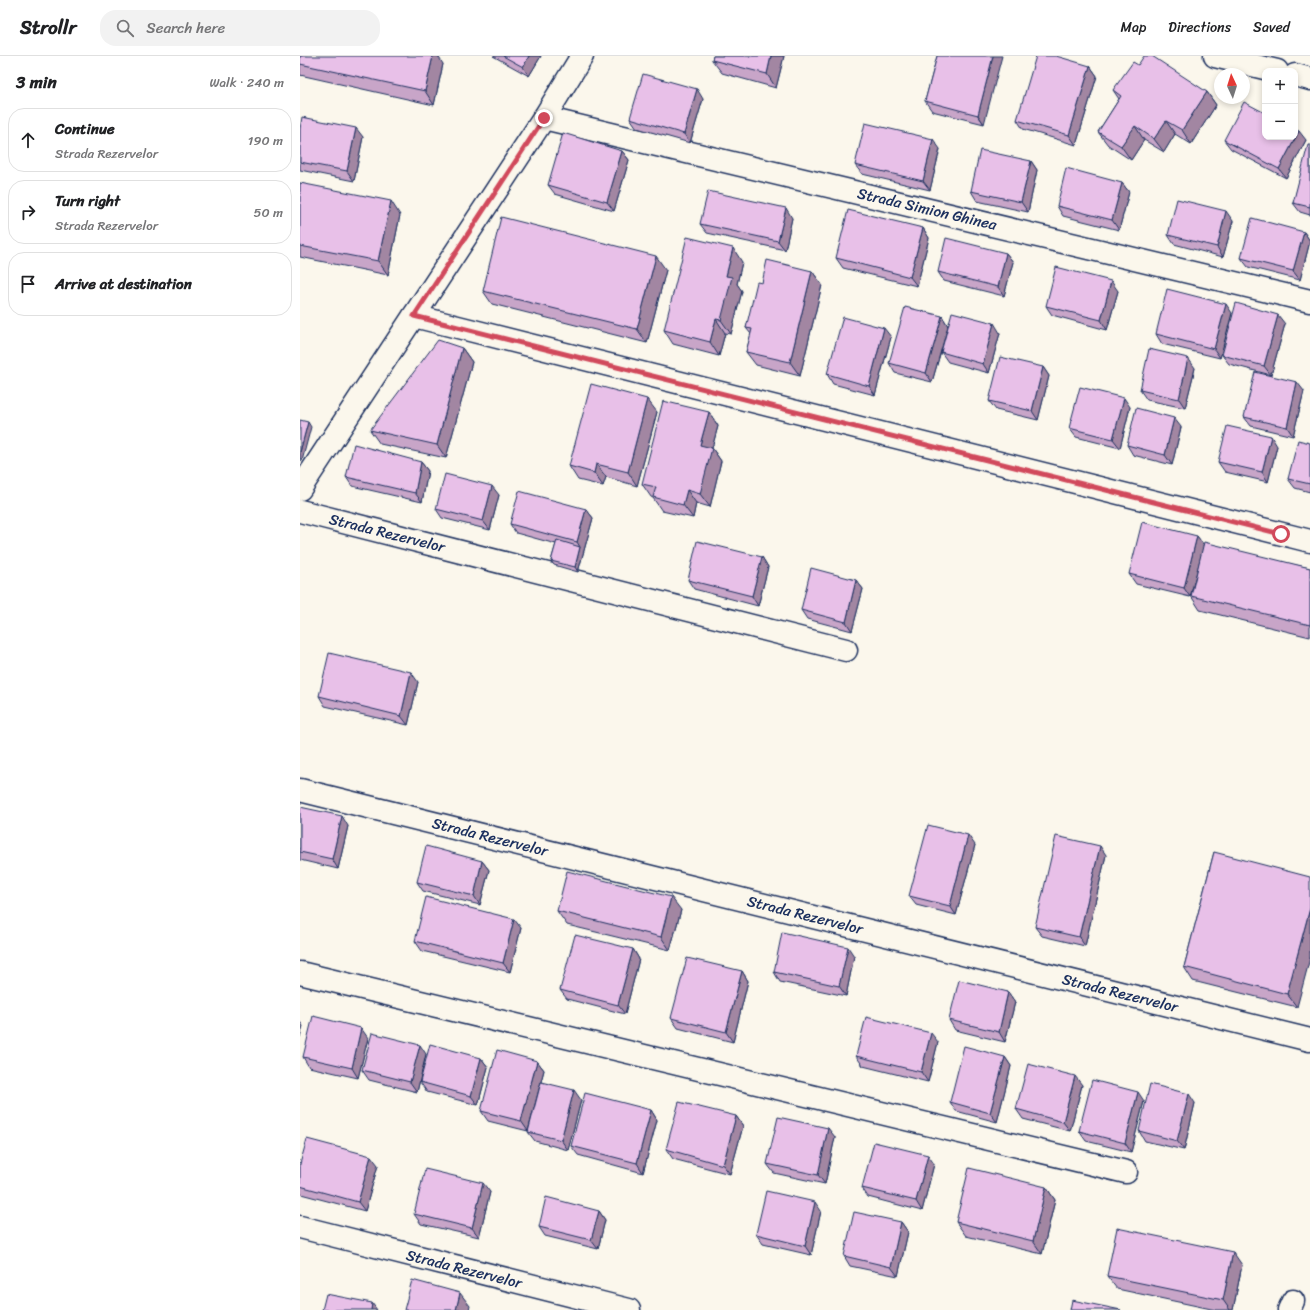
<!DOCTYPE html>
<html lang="en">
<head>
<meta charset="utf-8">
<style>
	:root { --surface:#fff; --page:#f2f2f2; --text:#202124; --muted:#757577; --line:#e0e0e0 }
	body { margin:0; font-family:Sriracha,sans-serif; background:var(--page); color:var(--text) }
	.controls { position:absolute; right:12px; top:12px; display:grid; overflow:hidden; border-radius:8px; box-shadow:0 2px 6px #0003 }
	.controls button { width:36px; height:36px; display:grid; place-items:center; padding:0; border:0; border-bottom:1px solid var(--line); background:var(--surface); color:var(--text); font:20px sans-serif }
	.compass { position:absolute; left:914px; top:12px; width:36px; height:36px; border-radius:50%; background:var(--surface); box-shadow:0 2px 6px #0003; rotate:356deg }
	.stop { position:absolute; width:12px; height:12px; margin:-9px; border:3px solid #d1495b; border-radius:50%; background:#fff }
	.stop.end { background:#d1495b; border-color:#fff; box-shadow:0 1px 4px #0008 }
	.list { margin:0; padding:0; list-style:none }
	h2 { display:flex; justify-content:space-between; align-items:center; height:52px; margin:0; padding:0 16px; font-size:17px }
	h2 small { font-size:13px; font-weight:400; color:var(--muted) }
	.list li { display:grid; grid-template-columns:26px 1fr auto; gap:12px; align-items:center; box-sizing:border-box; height:64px; margin:0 8px 8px; padding:0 8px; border:1px solid var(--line); border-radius:16px }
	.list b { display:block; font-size:15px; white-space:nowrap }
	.list p { margin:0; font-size:13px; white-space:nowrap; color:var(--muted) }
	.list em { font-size:13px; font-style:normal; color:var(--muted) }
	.icon { flex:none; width:22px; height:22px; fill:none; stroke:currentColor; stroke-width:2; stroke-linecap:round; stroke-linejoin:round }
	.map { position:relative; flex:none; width:1010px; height:1254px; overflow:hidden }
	header { display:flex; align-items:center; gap:24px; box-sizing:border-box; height:56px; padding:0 20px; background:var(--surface); border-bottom:1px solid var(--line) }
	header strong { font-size:19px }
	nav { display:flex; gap:22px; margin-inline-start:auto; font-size:14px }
	.search { width:280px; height:36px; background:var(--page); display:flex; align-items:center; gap:10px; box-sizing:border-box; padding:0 14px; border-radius:16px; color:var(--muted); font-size:15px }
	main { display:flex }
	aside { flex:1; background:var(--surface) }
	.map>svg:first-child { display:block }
</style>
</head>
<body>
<header>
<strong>Strollr</strong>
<div class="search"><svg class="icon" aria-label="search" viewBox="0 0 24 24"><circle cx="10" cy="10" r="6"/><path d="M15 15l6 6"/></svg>Search here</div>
<nav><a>Map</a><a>Directions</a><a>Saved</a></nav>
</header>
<main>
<aside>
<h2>3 min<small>Walk · 240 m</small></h2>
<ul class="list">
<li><svg class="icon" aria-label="ahead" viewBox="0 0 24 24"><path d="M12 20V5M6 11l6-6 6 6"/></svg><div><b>Continue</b><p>Strada Rezervelor</p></div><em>190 m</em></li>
<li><svg class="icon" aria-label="right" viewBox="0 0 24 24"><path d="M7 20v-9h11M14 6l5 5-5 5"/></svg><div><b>Turn right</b><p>Strada Rezervelor</p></div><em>50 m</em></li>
<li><svg class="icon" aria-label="arrive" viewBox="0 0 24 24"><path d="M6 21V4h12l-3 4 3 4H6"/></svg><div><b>Arrive at destination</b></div></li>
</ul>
</aside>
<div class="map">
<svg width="1010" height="1254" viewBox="0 0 1010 1254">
	<rect width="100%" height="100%" fill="#fbf7ec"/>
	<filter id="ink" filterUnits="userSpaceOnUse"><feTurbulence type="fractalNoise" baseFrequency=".025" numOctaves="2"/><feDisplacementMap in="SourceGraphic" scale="8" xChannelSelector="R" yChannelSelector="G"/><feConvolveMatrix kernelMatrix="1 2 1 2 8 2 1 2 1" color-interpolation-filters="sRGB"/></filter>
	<g filter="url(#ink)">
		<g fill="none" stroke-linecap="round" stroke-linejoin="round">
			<g stroke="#1b2f5e" stroke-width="25">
				<path id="minor" d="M915,0l62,15
					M995,19l15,4
					M244,62l766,183
					M114,260l896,225
					M0,455l546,139
					M0,734l1010,250
					M0,917l826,199
					M0,1171l329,83
					M989,1254l4,-9"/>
			</g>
			<g stroke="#1b2f5e" stroke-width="25">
				<path id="tertiary" d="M0,433l244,-371 38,-62"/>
			</g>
			<use href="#minor" stroke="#fbf7ec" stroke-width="22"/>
			<use href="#tertiary" stroke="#fbf7ec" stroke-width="22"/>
		</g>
		<path fill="#c8a5c8" stroke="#1b2f5e" d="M0,0l143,8 -9,41 -134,-30z
			M193,0h48l-12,20z
			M413,0h71l-8,32 -54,-15 -10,-13z
			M637,0l47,68 -52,-13 -7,-10z
			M838,9l69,27 9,13 -25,39 -16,-10 -11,18 -20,-12 -13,20 -23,-15 -10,-13 21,-33 -6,-9z
			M790,10l7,10 -21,69 -53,-16 -6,-9z
			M403,43l-13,44 -53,-15 -7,-10z
			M0,73l63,8 -9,44 -54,-11z
			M924,84h82l-20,38 -55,-29z
			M1010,89v70l-10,-3 -7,-9z
			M640,93l-10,41 -68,-16 -7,-9z
			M322,95l7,9 -15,51 -59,-17 -7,-9z
			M731,105l6,9 -9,42 -51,-11 -6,-10z
			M0,127l100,32 -12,60 -88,-18z
			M822,127l7,9 -10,38 -56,-14 -6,-10z
			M492,162l-7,32 -78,-17 -7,-9z
			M933,165l-10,36 -49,-13 -6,-9z
			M623,172l6,10 -12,48 -74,-18 -7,-10z
			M1004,176l6,9 -10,39 -52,-13 -7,-9z
			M706,197l7,9 -9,34 -60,-15 -6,-9z
			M442,206l-5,22 5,7 -11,43 -6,-1 -6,23 -46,-12 -9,-14z
			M366,214l-19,73 -155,-39 -9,-13z
			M512,215l10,14 -22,91 -44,-11 -10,-13 5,-18 -5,-6 16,-45z
			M818,235l-11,39 -55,-15 -6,-9z
			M932,257l-12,45 -58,-14 -6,-10z
			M642,260l6,10 -16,56 -37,-9 -6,-10z
			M985,268l-14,51 -42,-11 -7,-9z
			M700,277l-11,40 -41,-11 -7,-10z
			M591,281l-16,58 -42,-11 -6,-10z
			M162,292l10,14 -26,96 -66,-14 -10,-14z
			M743,311l6,9 -11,44 -42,-10 -7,-9z
			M895,312l-10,40 -38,-8 -7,-10z
			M1004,335l-11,45 -42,-10 -7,-9z
			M830,351l-10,41 -44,-11 -7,-9z
			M357,356l-20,74 -31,-9 -3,9 -25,-6 -9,-14z
			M409,356l9,14 -6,22 9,13 -11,46 -14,-4 -3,15 -31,-7 -9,-13 -2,-1 -9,-13z
			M881,371l-9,38 -39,-10 -6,-10z
			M1010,387v49l-15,-4 -7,-9z
			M977,390l-9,36 -43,-10 -7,-10z
			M121,406l7,9 -6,31 -70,-16 -6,-9z
			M199,439l-9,35 -48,-12 -6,-9z
			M286,453l7,9 -15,54 -24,-7 -3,-4 5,-17 -40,-11 -6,-9z
			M897,480l6,9 107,23v69l-110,-27 -9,-14 7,-28 -8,29 -54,-13 -7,-10z
			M462,501l6,10 -10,39 -64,-17 -6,-9z
			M556,524l7,9 -11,42 -45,-12 -6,-9z
			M118,626l-10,43 -83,-19 -6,-10z
			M0,751l48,19 -10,43 -38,-9z
			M675,789l-19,70 -40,-10 -7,-9z
			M914,796l83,155 -104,-26 -9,-14z
			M806,799l-21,91 -43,-10 -7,-9z
			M182,805l7,9 -9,35 -57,-14 -6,-9z
			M381,854l-11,40 -103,-25 -10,-14z
			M221,872l-11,44 -88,-21 -7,-10z
			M333,893l6,10 -14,55 -58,-15 -7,-9z
			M554,900l-8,40 -66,-14 -6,-10z
			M442,915l6,10 -15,61 -55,-14 -7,-10z
			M708,936l7,10 -10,40 -50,-12 -6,-10z
			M68,982l-10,40 -49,-11 -6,-10z
			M638,986l-10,40 -65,-16 -7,-10z
			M126,998l-9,38 -48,-12 -7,-10z
			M705,1001l6,9 -14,56 -41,-11 -6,-9z
			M181,1002l7,9 -10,38 -51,-13 -7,-10z
			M237,1005l7,9 -16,61 -40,-10 -7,-10z
			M782,1029l-12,46 -47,-12 -7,-10z
			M281,1044l-13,50 -33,-9 -7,-9z
			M844,1045l-13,51 -45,-11 -7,-10z
			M895,1047l-11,47 -39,-9 -6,-10z
			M351,1054l6,10 -14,53 -65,-18 -7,-9z
			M436,1060l7,10 -13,48 -57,-15 -7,-10z
			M535,1081l-10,47 -51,-11 -7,-9z
			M0,1108l78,1 -13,46 -64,-17 -1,-1z
			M634,1108l-12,47 -54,-14 -6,-9z
			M746,1131l9,13 -13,54 -76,-18 -10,-14z
			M190,1136l-11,45 -58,-13 -7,-10z
			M299,1155l6,9 -7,29 -53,-13 -6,-9z
			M521,1155l-10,44 -48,-11 -7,-10z
			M601,1166l7,10 -10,44 -48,-10 -6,-10z
			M942,1209l-9,45h-17l-99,-21 -10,-13z"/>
		<path fill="#a286a2" stroke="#1b2f5e" d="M133,0h5l5,8 -9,41 -9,-14z
			M229,0h12l-12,20 -6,-9z
			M471,0h13l-8,32 -9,-14z
			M693,0h9l-18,68 -6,-9z
			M790,10l7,10 -21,69 -7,-10z
			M397,33l6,10 -13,44 -6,-9z
			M907,36l9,13 -25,39 -9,-14z
			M866,65l9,13 -11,18 -10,-13z
			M835,70l9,14 -13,20 -10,-14z
			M56,72l7,9 -9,44 -7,-10z
			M999,75l7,9 -20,38 -7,-9z
			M633,83l7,10 -10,41 -7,-9z
			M322,95l7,9 -15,51 -7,-9z
			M731,105l6,9 -9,42 -7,-10z
			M822,127l7,9 -10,38 -7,-10z
			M91,145l9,14 -12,60 -10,-14z
			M486,152l6,10 -7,32 -7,-9z
			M926,155l7,10 -10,36 -6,-10z
			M623,172l6,10 -12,48 -7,-9z
			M1004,176l6,9 -10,39 -7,-9z
			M433,192l9,14 -5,22 5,7 -11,43 -10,-14 5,-44z
			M706,197l7,9 -9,34 -6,-9z
			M356,200l10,14 -19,73 -10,-14z
			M512,215l10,14 -22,91 -10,-14z
			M811,225l7,10 -11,39 -6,-10z
			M926,248l6,9 -12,45 -6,-9z
			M978,259l7,9 -14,51 -7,-9z
			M642,260l6,10 -16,56 -6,-9z
			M416,263l9,14 -6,23 -9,-14z
			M694,267l6,10 -11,40 -6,-9z
			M584,272l7,9 -16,58 -6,-9z
			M162,292l10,14 -26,96 -9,-13z
			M888,302l7,10 -10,40 -6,-9z
			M743,311l6,9 -11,44 -6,-9z
			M997,326l7,9 -11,45 -6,-9z
			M824,342l6,9 -10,41 -7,-9z
			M347,343l10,13 -20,74 -9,-14z
			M409,356l9,14 -6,22 9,13 -11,46 -10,-13v-49z
			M874,362l7,9 -9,38 -7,-10z
			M8,366l3,5 -9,34 -2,-3v-6z
			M971,380l6,10 -9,36 -6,-10z
			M121,406l7,9 -6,31 -7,-9z
			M296,408l10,13 -3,9 -9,-13z
			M192,430l7,9 -9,35 -7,-9z
			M387,434l9,13 -3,15 -10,-13z
			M286,453l7,9 -15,54 -3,-5 5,-20 -3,-5z
			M897,480l7,9 -14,52 -6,-9z
			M462,501l6,10 -10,39 -6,-10z
			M556,524l7,9 -11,42 -6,-9z
			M111,616l7,10 -10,43 -7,-9z
			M42,760l6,10 -10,43 -6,-10z
			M668,779l7,10 -19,70 -6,-9z
			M800,790l6,9 -21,91 -6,-9z
			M182,805l7,9 -9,35 -6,-9z
			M371,841l10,13 -11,40 -9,-13z
			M1010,852v50l-13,49 -10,-13z
			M214,863l7,9 -11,44 -7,-9z
			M548,891l6,9 -8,40 -7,-10z
			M333,893l6,10 -14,55 -7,-9z
			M442,915l6,10 -15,61 -7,-10z
			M708,936l7,10 -10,40 -6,-10z
			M0,966l3,4 -3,11z
			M61,972l7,10 -10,40 -6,-10z
			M631,977l7,9 -10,40 -7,-10z
			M120,989l6,9 -9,38 -7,-10z
			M705,1001l6,9 -14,56 -7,-9z
			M181,1002l7,9 -10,38 -7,-9z
			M237,1005l7,9 -16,61 -7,-10z
			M775,1020l7,9 -12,46 -7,-9z
			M274,1034l7,10 -13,50 -7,-10z
			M838,1036l6,9 -13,51 -6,-9z
			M889,1038l6,9 -11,47 -7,-9z
			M351,1054l6,10 -14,53 -6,-10z
			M436,1060l7,10 -13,48 -7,-9z
			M528,1072l7,9 -10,47 -7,-9z
			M628,1099l6,9 -12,47 -6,-10z
			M71,1100l7,9 -13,46 -7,-9z
			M183,1127l7,9 -11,45 -7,-9z
			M746,1131l9,13 -13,54 -9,-13z
			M515,1146l6,9 -10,44 -6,-9z
			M299,1155l6,9 -7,29 -7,-9z
			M601,1166l7,10 -10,44 -7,-9z
			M933,1196l9,13 -9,45h-3l-7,-10z
			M160,1237l10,13 -1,4h-13z
			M72,1247l5,7h-6z"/>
		<path fill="#e8c0e8" stroke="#1b2f5e" d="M0,0h133l-8,35 -125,-27z
			M203,0h26l-6,11z
			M413,0h58l-4,18 -55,-14z
			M637,0h56l-15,59 -53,-14z
			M736,0h20l34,10 -21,69 -52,-15z
			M844,0h8l55,36 -25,38 -16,-9 -12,18 -19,-13 -14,20 -23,-14 23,-36 -8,-6 20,-28 5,3z
			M343,18l54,15 -13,45 -54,-16z
			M944,46l21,11v24h30v-8l4,2 -20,38 -55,-29z
			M2,61l54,11 -9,43 -47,-9v-33z
			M565,67l68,16 -10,42 -68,-16z
			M263,77l59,18 -15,51 -59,-17z
			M1008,89h2v62l-17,-4z
			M680,94l51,11 -10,41 -50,-11z
			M766,112l56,15 -10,37 -55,-14z
			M0,127l91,18 -13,60 -78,-15z
			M408,135l78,17 -8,33 -78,-17z
			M877,143l49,12 -9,36 -49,-12z
			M548,154l75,18 -13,49 -74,-19z
			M201,161l155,39 -19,73 -154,-38z
			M952,162l52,14 -11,39 -52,-13z
			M387,181l46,11 -7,28 6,1 -11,43 -5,-1 -6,23 -46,-12z
			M646,182l60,15 -8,34 -60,-15z
			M467,204l45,11 -22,91 -44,-10 6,-23 -6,-1 11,-46 5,1z
			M756,211l55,14 -10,39 -55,-14z
			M867,233l59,15 -12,45 -58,-15z
			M936,247l42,12 -14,51 -42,-11z
			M605,251l37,9 -16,57 -37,-10z
			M652,256l42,11 -11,41 -42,-12z
			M543,261l41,11 -15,58 -42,-12z
			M138,284l24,8 -25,97 -67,-15z
			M849,293l39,9 -9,41 -39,-9z
			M700,301l43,10 -11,44 -43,-10z
			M955,316l42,10 -10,45 -43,-10z
			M291,328l56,15 -19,73 -32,-8 -2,9 -25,-7z
			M780,331l44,11 -11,41 -44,-11z
			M363,345l46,11 -9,33 12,3 -12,46 -13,-4 -4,15 -30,-8 3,-10 -14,-3z
			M836,352l38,10 -9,37 -38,-10z
			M0,364l8,2 -8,30z
			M927,370l44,10 -9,36 -44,-10z
			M998,384l12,3v41l-22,-5z
			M54,388l67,18 -6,31 -69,-16z
			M145,418l47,12 -9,35 -47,-12z
			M219,435l67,18 -9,33 -67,-18z
			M842,466l55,14 -13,52 -55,-14z
			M257,484l23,7 -5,20 -24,-6z
			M397,485l65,16 -10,39 -64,-16z
			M904,486l106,26v57l-119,-29z
			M511,512l45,12 -10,42 -45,-12z
			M29,597l82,19 -10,44 -82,-20z
			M0,751l42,9 -10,43 -32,-7z
			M628,769l40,10 -18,71 -41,-10z
			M756,780l44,10 -21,91 -44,-10z
			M126,790l56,15 -8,35 -57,-14z
			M914,796l96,25v31l-23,86 -103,-27z
			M267,815l104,26 -10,40 -104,-26z
			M126,841l88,22 -11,44 -88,-22z
			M482,876l66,15 -9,39 -65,-14z
			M275,879l58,14 -15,56 -58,-15z
			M387,902l55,13 -16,61 -55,-14z
			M659,924l49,12 -9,40 -50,-12z
			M13,960l48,12 -9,40 -49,-11z
			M566,961l65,16 -10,39 -65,-16z
			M72,977l48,12 -10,37 -48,-12z
			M130,988l51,14 -10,38 -51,-14z
			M664,990l41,11 -15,56 -40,-11z
			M197,994l40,11 -16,60 -40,-10z
			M728,1008l47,12 -12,46 -47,-13z
			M792,1024l46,12 -13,51 -46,-12z
			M241,1026l33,8 -13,50 -33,-8z
			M850,1028l39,10 -12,47 -38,-10z
			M285,1037l66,17 -14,53 -66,-17z
			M379,1046l57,14 -13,49 -57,-16z
			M478,1061l50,11 -10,47 -51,-11z
			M7,1083l64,17 -13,46 -58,-16v-22z
			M574,1086l54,13 -12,46 -54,-13z
			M669,1112l77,19 -13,54 -77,-19z
			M125,1113l58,14 -11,45 -58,-14z
			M466,1135l49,11 -10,44 -49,-12z
			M246,1141l53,14 -8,29 -52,-13z
			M554,1156l47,10 -10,45 -47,-11z
			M817,1172l116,24 -10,48 -116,-24z
			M112,1224l48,13 -4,17h-52z
			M26,1238l46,9 -1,7h-49z
			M772,1244l49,10h-51z"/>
	</g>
	<g fill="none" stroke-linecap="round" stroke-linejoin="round" filter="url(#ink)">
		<path stroke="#d1495b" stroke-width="5" d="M244,62l-130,198 867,218"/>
	</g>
	<g text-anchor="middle" stroke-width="4" stroke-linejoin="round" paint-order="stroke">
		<g font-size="15" fill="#1b2f5e" stroke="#fbf7ec">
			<text transform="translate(627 153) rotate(13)" y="5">Strada Simion Ghinea</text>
			<text transform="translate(87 477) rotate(14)" y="5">Strada Rezervelor</text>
			<text transform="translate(190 781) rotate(14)" y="5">Strada Rezervelor</text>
			<text transform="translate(505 859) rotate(14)" y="5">Strada Rezervelor</text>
			<text transform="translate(820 937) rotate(14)" y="5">Strada Rezervelor</text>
			<text transform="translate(164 1213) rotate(14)" y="5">Strada Rezervelor</text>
		</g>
	</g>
</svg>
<div class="controls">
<button>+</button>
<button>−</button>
</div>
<svg class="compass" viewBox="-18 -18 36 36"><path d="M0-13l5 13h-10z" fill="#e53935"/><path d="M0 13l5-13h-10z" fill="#757577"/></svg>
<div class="stop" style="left:981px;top:478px"></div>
<div class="stop end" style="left:244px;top:62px"></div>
</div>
</main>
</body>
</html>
